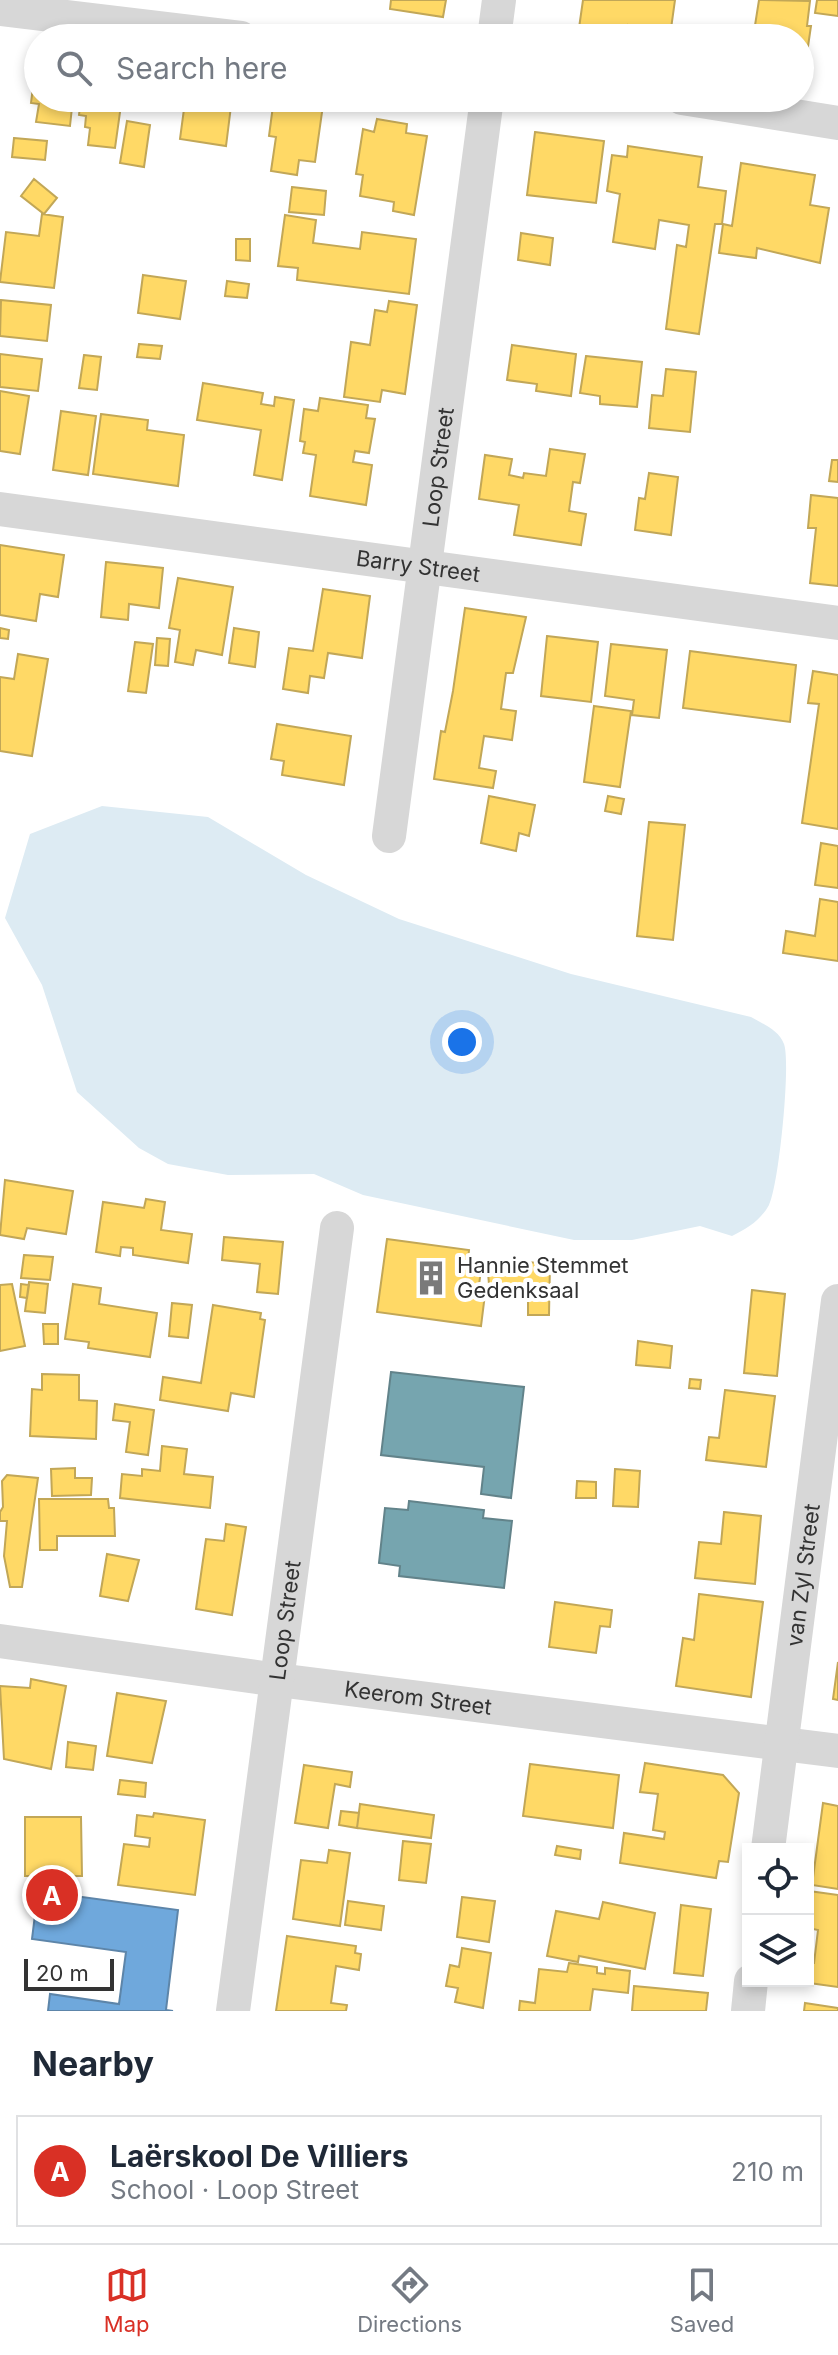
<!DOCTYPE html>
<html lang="en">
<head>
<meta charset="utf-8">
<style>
	:root { --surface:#fff; --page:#f2f2f3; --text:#1f2937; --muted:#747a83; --line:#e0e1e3; --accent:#d93025 }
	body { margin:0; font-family:Inter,sans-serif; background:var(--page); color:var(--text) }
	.controls { position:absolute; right:24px; bottom:24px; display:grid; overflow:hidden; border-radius:0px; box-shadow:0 4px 12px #0003 }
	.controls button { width:72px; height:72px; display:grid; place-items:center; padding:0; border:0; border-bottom:2px solid var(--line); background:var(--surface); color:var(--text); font:40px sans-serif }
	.scale { position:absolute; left:24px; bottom:20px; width:90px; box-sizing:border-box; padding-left:8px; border:4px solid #333; border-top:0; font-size:22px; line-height:28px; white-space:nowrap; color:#333; -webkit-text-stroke:6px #fff; paint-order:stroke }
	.you { position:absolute; left:462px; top:1042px; width:28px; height:28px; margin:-20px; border:6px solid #fff; border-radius:50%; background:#1a73e8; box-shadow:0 0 0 12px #1a73e833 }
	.badge { display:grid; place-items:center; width:52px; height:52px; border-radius:50%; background:var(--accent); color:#fff; font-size:26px; font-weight:700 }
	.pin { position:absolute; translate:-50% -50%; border:4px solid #fff; box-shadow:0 2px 8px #0006 }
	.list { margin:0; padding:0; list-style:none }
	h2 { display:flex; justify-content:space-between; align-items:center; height:104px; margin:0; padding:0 32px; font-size:34px }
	h2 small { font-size:26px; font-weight:400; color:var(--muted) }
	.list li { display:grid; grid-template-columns:52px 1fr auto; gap:24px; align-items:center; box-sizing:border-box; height:112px; margin:0 16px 16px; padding:0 16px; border:2px solid var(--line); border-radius:0px }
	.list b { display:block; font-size:30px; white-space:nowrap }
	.list p { margin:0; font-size:26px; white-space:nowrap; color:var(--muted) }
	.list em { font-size:26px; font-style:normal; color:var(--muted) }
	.icon { flex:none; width:44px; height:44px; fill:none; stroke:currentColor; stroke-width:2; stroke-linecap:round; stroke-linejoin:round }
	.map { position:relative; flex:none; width:838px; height:2011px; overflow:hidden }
	.search { position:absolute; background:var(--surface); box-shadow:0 4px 12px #0003; left:24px; right:24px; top:24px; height:88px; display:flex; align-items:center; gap:20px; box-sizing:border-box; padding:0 28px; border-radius:44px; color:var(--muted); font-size:30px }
	.sheet { height:232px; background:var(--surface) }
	nav { display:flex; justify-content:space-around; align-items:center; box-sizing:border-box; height:112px; border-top:2px solid var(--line); background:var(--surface); font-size:22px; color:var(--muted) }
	nav a { display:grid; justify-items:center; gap:4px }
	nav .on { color:var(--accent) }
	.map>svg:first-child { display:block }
</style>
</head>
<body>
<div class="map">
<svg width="838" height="2011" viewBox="0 0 838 2011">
	<rect width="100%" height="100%" fill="#fff"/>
	<path fill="#ddebf3" d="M102,806l106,11 98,58 93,44 172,55 180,43c12,7 28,13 33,27 7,19 -5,142 -15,161 -9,16 -21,23 -37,31l-32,-10 -68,14h-58l-211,-45 -49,-21 -86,1 -60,-11 -29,-16 -62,-56 -35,-107 -37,-67 25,-84z"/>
	<path fill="#ffd966" stroke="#c2a757" stroke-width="2" d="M391,0h55l-3,17 -53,-8z
		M583,0h92l-5,36 -23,-3v-5l-19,-3 -1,10 -48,-7z
		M759,0l51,1 -3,25h4l-6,41 -5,-1v-28h-47z
		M817,0h21v16l-23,-3z
		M38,47v51h35l-3,28 -34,-4 3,-18 -8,-1z
		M81,98h41l-7,50 -27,-3 2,-17 -5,-1 1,-11 -7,-1z
		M162,98h70l-6,48 -46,-7 4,-30 -23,-4z
		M274,98h50l-9,64 -16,-2 -2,15 -26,-4 5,-34 -7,-1z
		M377,119l30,5 -1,9 21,3 -13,79 -21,-4 1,-9 -34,-6 3,-21 -7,-1 7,-45 11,3z
		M127,121l23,4 -6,42 -24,-4z
		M535,132l69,9 -8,62 -69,-8z
		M14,138l33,3 -2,19 -33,-3z
		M628,146l74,11 -4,30 28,4 -4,33h-7l-16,110 -33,-5 11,-84 9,2 3,-22 -30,-5 -4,29 -42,-7 7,-48 -13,-3 5,-36 15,2z
		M741,163l74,12 -5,30 19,3 -9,55 -63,-15 -1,10 -37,-5 4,-29 9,2z
		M34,179l23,19 -13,16 -23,-18z
		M292,187l34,4 -2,24 -35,-3z
		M42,214l21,3 -9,71 -54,-6 6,-50 33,4z
		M285,215l31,5 -3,23 47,6 2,-17 54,7 -7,55 -112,-14 1,-12 -20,-2z
		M521,233l32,5 -3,27 -32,-5z
		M236,239h14v22l-14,-1z
		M143,275l43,6 -6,38 -42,-6z
		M227,281l22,3 -2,14 -22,-2z
		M1,300l50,5 -4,36 -47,-5z
		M389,301l28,4 -12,89 -23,-4 -2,12 -36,-5 7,-55 19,3 5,-35 12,2z
		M139,344l23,2 -2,13 -23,-2z
		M512,345l64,9 -5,42 -35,-5 1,-7 -30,-4z
		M0,354l42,5 -4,32 -38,-4z
		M84,355l17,2 -4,33 -18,-2z
		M586,356l56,6 -5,45 -37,-3v-8l-20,-3z
		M666,369l30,3 -6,60 -41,-4 3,-33 11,1z
		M203,383l60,10 -2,11 13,2 1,-9 19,3 -12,80 -28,-5 7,-45 -64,-10z
		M0,391l29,5 -9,58 -20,-3z
		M320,398l48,7 -2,13 9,1 -6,34 -14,-2 -2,11 19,3 -6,40 -56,-9 6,-41 -13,-2 2,-11 -5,-1 4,-32 14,2z
		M61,411l35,5 -8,59 -35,-5z
		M101,414l47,6 -1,10 37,5 -6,51 -85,-12z
		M550,449l35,5 -5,29 -7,-1 -4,29 17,3 -5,31 -67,-10 5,-30 -40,-6 6,-44 27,4 -3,16 14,3 1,-5 22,3z
		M832,460h6v22l-9,-1z
		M649,473l29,4 -7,58 -36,-5 4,-32 6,1z
		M811,495l27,3v88l-28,-3 6,-55h-8z
		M0,545l64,10 -6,42 -18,-3 -4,27 -36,-6z
		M106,562l57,6 -4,40 -30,-4 -1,16 -27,-3z
		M178,578l55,9 -11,68 -26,-5 -3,15 -18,-3 5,-32 -11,-2z
		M323,589l47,7 -8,62 -34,-5 -4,25 -14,-2 -2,17 -25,-4 6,-41 24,3z
		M465,608l61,9 -13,56h-7l-5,36 15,2 -4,29 -28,-4 -5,32 17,3 -3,17 -59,-9 7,-48 4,1 8,-41z
		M0,628l9,2 -1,9 -8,-1z
		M234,628l25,4 -4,35 -26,-4z
		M547,636l51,6 -7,60 -50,-6z
		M157,638l13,1 -2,27 -13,-1z
		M135,642l18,2 -7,49 -18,-2z
		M611,644l56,6 -8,68 -27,-3 2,-15 -29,-4z
		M690,651l106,14 -6,57 -107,-14z
		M18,654l30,5 -16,97 -32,-5v-74l14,2z
		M813,671l25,4v154l-36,-6 17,-119 -11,-1z
		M594,706l37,5 -11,76 -36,-5z
		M277,724l74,12 -7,49 -62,-10 2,-14 -13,-2z
		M489,796l46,9 -6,31 -10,-3 -3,18 -35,-8z
		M608,796l16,3 -3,15 -16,-3z
		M649,822l36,3 -12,115 -36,-4z
		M821,843l17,3v42l-23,-3z
		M820,899l18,3v59l-55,-8 3,-22 29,5z
		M5,1180l68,11 -7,43 -39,-6 -3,11 -24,-4z
		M146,1199l19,3 -4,28 31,4 -4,29 -55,-8v-7l-12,-1 -1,9 -24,-4 7,-50 41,6z
		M224,1237l59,5 -5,52 -21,-2 3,-28 -38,-4z
		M387,1239l82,11 -2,19 14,1 -2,15 7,1 -5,40 -104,-14z
		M24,1255l29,2 -3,23 -29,-2z
		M487,1261l63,2 -1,52h-21v-18l-38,-1z
		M29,1282l19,2 -3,29 -20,-2z
		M12,1284l13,62 -25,5v-66z
		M21,1284l8,1 -2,13 -7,-1z
		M73,1284l28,4 -2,16 58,9 -7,44 -62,-9 1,-6 -24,-3z
		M752,1290l33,4 -8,82 -33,-3z
		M172,1303l20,2 -4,33 -19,-2z
		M213,1305l48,8 -1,6 5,1 -11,77 -23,-4 -3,18 -68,-11 3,-23 38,6z
		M43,1324h15v20h-14z
		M638,1341l34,5 -2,22 -34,-3z
		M42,1374l37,1v25l18,1 -1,38 -66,-3 2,-47 10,1z
		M690,1379l11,1 -1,9 -11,-1z
		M725,1390l50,6 -9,71 -60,-7 3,-23 10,1z
		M115,1404l39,6 -6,45 -22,-3 4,-30 -17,-2z
		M162,1446l25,3 -3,25 29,3 -3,31 -90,-10 2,-24 20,2v-7l18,2z
		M75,1468v10h17l-1,17 -39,1 -1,-27z
		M615,1469l25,2 -2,36 -25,-1z
		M7,1475l31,3 -16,109h-12l-6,-31 3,-35h-7v-9l3,-5 -1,-26z
		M577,1481l19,1v16h-20z
		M39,1499h69l1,9h5l1,28h-58v14h-17z
		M724,1512l37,4 -6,68 -60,-6 4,-36 22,2z
		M226,1524l20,3 -14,88 -36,-6 10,-70 18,2z
		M107,1554l32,6 -11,41 -28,-5z
		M699,1594l64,8 -12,95 -75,-11 7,-48 11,2z
		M555,1602l57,8 -2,17 -10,-1 -4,27 -47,-6z
		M838,1662v38l-5,-1z
		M31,1679l35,7 -15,83 -47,-10 -4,-73 30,2z
		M117,1693l49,8 -14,62 -45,-7z
		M68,1742l28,4 -3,24 -27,-3z
		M645,1763l78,12 16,18 -11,69 -9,-1 -3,17 -96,-15 4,-30 40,6 1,-7 -12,-2 5,-36 -18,-2z
		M530,1764l89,11 -6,53 -90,-12z
		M304,1765l48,7 -2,15 -15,-3 -7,44 -33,-5z
		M120,1780l26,3 -1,14 -27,-3z
		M823,1803l15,3v83l-26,-4z
		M360,1804l74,11 -3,23 -74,-10z
		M341,1811l18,2 -2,15 -18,-3z
		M154,1813l51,7 -10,75 -77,-10 6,-41 25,3 1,-9 -15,-2 2,-21 16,2z
		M25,1817h56l1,59h-57z
		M403,1841l28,3 -5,39 -27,-3z
		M557,1846l24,4 -1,9 -25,-4z
		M329,1850l21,3 -10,73 -47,-7 8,-59 26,3z
		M809,1891l29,4v92l-36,-5 6,-1v-18h6l4,-33 -10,-2z
		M462,1897l33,4 -6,41 -32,-5z
		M348,1901l36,5 -3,24 -36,-5z
		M603,1902l52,11 -10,56 -66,-13 -1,6 -31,-6 9,-45 43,8z
		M681,1905l30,4 -8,67 -29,-3z
		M287,1936l69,10 -1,7 6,1 -2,16 -23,-4 -5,37 16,2 -1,6h-70z
		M462,1948l29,5 -8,55 -28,-6 3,-14 -12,-2 4,-21 9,2z
		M569,1963l28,4v6l8,1v-6l25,3 -2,22 -35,-4 -3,22h-71l1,-10 15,2 4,-34 28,3z
		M634,1986l74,7 -2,18h-74z
		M805,2003l33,5v3h-34z"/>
	<path fill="#6fa8dc" stroke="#5d85a9" stroke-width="2" d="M38,1891l140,19 -12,100 7,1h-125l2,-17 69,10 7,-52 -94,-13z"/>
	<path fill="#76a5af" stroke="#62838a" stroke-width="2" d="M391,1372l133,15 -13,111 -30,-4 3,-27 -103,-12z
		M409,1501l75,9 -1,8 29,3 -8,67 -105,-12 1,-10 -21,-3 6,-55 23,2z"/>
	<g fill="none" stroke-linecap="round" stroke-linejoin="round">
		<g stroke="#d7d7d7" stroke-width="34">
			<path d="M0,9l241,29"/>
			<path d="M494,38l5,-38"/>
			<path d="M682,98l156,25"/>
			<path id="s1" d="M0,509l838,114"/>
			<path id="s2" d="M389,836l98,-738"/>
			<path id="s3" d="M0,1641l278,39 560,71"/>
			<path id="s4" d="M768,1849l70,-548"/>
			<path id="s5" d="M233,2011l104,-783"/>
			<path d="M748,2011l3,-30"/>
		</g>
	</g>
	<defs>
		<g id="building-bare" transform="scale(2.76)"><path d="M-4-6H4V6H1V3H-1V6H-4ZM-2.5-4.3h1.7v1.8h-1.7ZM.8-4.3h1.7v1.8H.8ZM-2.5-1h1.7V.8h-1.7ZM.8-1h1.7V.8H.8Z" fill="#7a7a7a" stroke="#fff" stroke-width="2.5" paint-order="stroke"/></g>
	</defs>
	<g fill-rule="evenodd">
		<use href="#building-bare" x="431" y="1278"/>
	</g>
	<g text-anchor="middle" stroke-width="8" stroke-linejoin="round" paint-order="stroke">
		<g font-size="22" fill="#333" stroke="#fff">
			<text dy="8" stroke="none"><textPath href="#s2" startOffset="372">Loop Street</textPath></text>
			<text dy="8" stroke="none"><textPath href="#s1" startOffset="422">Barry Street</textPath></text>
			<text dy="8" stroke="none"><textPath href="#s4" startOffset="276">van Zyl Street</textPath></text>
			<text dy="8" stroke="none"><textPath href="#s5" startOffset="394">Loop Street</textPath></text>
			<text dy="8" stroke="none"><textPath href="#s3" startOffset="422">Keerom Street</textPath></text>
		</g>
		<g font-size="22" fill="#333" stroke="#fff" text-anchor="start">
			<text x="457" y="1273">Hannie Stemmet<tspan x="457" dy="25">Gedenksaal</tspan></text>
		</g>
	</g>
</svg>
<div class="controls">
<button><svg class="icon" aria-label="locate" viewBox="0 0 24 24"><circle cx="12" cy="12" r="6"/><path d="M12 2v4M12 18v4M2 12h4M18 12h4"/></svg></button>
<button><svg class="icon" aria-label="layers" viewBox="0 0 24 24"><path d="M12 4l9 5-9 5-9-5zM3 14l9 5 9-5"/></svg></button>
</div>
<div class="scale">20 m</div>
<div class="you"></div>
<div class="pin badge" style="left:52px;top:1895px">A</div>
<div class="search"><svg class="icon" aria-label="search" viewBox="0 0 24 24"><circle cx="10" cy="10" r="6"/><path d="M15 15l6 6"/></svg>Search here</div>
</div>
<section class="sheet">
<h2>Nearby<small></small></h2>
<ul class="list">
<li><span class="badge">A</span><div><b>Laërskool De Villiers</b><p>School · Loop Street</p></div><em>210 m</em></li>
</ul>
</section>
<nav>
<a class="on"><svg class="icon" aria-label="map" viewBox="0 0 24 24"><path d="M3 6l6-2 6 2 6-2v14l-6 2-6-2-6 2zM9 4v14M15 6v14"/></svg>Map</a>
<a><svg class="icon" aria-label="directions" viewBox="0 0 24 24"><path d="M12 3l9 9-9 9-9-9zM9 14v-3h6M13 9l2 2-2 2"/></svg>Directions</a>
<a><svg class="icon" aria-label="saved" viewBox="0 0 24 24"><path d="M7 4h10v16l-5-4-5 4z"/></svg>Saved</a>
</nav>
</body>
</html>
